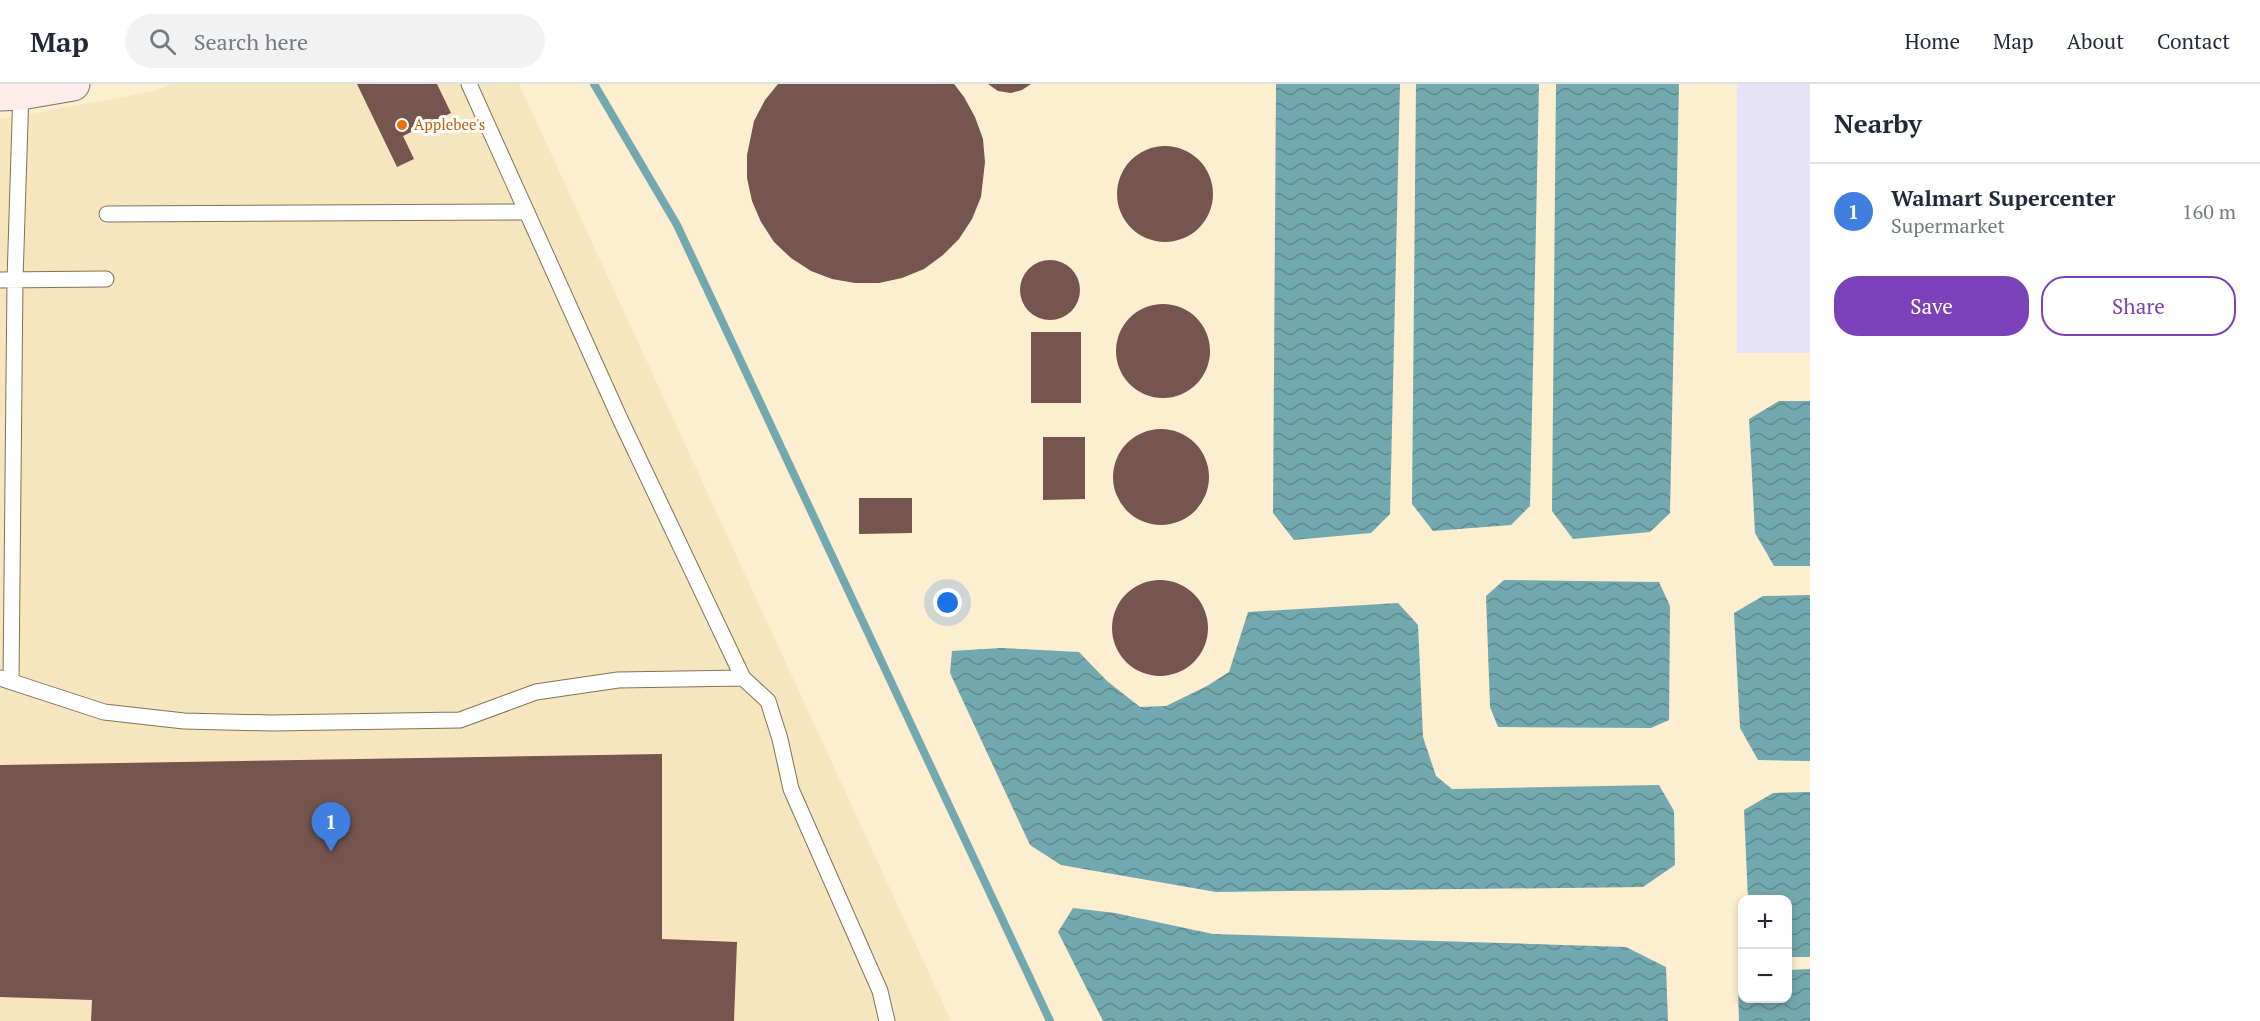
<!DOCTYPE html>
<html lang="en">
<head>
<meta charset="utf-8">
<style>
	:root { --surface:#fff; --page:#f2f2f3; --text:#1f2937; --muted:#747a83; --line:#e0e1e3; --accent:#7b41b8 }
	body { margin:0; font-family:"PT Serif",serif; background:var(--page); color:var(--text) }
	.controls { position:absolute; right:18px; bottom:18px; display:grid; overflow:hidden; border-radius:12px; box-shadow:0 3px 9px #0003 }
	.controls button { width:54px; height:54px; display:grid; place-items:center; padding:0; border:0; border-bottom:2px solid var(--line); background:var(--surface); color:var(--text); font:30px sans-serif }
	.you { position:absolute; left:948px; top:519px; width:21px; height:21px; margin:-15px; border:4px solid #fff; border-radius:50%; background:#1a73e8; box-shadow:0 0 0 9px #1a73e833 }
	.badge { display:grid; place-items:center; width:39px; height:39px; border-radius:50%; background:var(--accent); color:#fff; font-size:20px; font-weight:700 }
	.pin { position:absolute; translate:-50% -50px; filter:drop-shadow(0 2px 3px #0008) }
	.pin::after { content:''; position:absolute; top:32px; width:21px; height:18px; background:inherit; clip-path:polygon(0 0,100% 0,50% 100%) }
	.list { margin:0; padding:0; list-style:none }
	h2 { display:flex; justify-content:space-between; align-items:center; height:78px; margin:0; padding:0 24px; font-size:26px }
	h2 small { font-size:20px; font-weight:400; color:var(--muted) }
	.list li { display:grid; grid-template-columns:39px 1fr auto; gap:18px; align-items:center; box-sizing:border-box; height:96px; padding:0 24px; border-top:2px solid var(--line) }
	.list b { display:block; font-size:22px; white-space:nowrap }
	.list p { margin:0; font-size:20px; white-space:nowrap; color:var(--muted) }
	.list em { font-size:20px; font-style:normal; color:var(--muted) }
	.actions { display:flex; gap:12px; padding:18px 24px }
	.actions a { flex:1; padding:14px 0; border:2px solid var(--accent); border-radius:24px; text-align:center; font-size:21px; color:var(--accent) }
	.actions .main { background:var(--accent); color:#fff }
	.icon { flex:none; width:33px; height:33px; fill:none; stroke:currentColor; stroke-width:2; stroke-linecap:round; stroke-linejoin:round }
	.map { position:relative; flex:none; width:1810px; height:937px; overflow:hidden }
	header { display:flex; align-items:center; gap:36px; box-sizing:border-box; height:84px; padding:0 30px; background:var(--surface); border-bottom:2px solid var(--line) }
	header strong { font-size:28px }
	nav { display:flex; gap:33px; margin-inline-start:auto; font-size:21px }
	.search { width:420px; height:54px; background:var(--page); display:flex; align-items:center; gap:15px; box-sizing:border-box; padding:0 21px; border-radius:33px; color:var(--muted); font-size:22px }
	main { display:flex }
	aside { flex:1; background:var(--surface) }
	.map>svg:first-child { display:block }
</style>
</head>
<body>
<header>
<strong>Map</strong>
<div class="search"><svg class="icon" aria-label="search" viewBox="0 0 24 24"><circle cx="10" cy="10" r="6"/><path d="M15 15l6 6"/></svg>Search here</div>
<nav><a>Home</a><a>Map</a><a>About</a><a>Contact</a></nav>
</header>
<main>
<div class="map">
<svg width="1810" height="937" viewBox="0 0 1810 937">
	<defs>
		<pattern id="water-waves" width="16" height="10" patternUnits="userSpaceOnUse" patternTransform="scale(1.5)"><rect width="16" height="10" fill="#72a8af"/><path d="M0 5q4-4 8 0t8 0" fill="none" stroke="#5f8a8e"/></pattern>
	</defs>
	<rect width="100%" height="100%" fill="#fceece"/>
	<path fill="#f7e5be" d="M172,0h347l432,937h-951v-902l151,-27z"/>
	<path fill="#e6e2f8" d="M1737,0h73v269h-73z"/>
	<path fill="url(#water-waves)" d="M1276,0h124l-10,430 -19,19 -77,7 -21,-27z
		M1416,0h123l-9,422 -19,19 -78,6 -21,-27z
		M1556,0h123l-9,429 -20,19 -77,7 -21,-28z
		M1779,317h31v165h-36l-19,-33 -6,-114z
		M1504,496l155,2 11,24 -1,114 -18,8 -153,-1 -8,-20 -4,-111z
		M1810,511v166l-52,-1 -18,-32 -6,-115 29,-17z
		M1398,519l20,22 5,112 13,39 16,13 207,-4 15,26 1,54 -32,22 -427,5 -155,-27 -31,-20 -80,-172 2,-22 49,-3 78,4 28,29 33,26 26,-1 41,-20 22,-14 19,-60z
		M1810,708v165h-22v-57l-40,-1 -4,-89 29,-17z
		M1073,824l42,5 98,21 413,13 40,20 2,54h-565l-45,-89z
		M1810,885v52h-71l-1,-33 4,-3v13h46v-28z"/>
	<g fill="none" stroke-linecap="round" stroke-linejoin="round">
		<path stroke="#72a8af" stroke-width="8" d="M594,0l83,141 373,796"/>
	</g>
	<path fill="#75554e" d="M357,0h80l14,29 -48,23 11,23 -17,8z
		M778,0h176l10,13 11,20 8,22 2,23 -4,35 -9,22 -13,20 -16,16 -19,14 -22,9 -23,5h-24l-23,-4 -21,-8 -20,-13 -17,-16 -13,-20 -9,-21 -5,-23v-23l7,-34 11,-21z
		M988,0h43l-9,6 -11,3 -13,-2z
		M1117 110a48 48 0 1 1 96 0a48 48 0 1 1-96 0Z
		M1020 206a30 30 0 1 1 60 0a30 30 0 1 1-60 0Z
		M1116 267a47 47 0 1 1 94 0a47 47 0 1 1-94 0Z
		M1031,248h50v71h-50z
		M1113 393a48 48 0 1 1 96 0a48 48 0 1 1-96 0Z
		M1043,353h42v62l-42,1z
		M859,414h53v35l-53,1z
		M1112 544a48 48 0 1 1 96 0a48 48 0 1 1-96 0Z
		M662,670v185l75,3 -3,79h-643l1,-21 -92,-3v-232z"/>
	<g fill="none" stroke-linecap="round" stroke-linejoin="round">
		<g stroke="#807357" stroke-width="17">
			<path id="lane" d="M469,0l152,337 122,257 25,23 12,38 11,50 89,202 7,30
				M107,130l420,-2
				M0,196l106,-1
				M0,594l104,34 80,9 88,2 188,-3 76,-28 82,-12 125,-2
				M11,597l4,-401 6,-190"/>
		</g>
		<g stroke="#807357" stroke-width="35">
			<path id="secondary" d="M0,10l21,-1 52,-9"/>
		</g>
		<use href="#lane" stroke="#fff" stroke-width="15"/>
		<use href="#secondary" stroke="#fbedea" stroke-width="33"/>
	</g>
	<circle fill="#e8710a" stroke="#fff" stroke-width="2" cx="402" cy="41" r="6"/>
	<g text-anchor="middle" stroke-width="6" stroke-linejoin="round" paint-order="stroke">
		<g font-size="15" fill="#c56008" stroke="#fff" text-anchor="start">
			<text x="414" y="46">Applebee's</text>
		</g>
	</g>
</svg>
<div class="controls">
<button>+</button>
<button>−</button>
</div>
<div class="you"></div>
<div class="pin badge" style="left:331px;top:768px;background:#3f7fe0">1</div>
</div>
<aside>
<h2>Nearby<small></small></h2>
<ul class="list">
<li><span class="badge" style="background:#3f7fe0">1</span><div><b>Walmart Supercenter</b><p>Supermarket</p></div><em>160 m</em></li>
</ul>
<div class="actions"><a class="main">Save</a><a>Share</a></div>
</aside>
</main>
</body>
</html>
